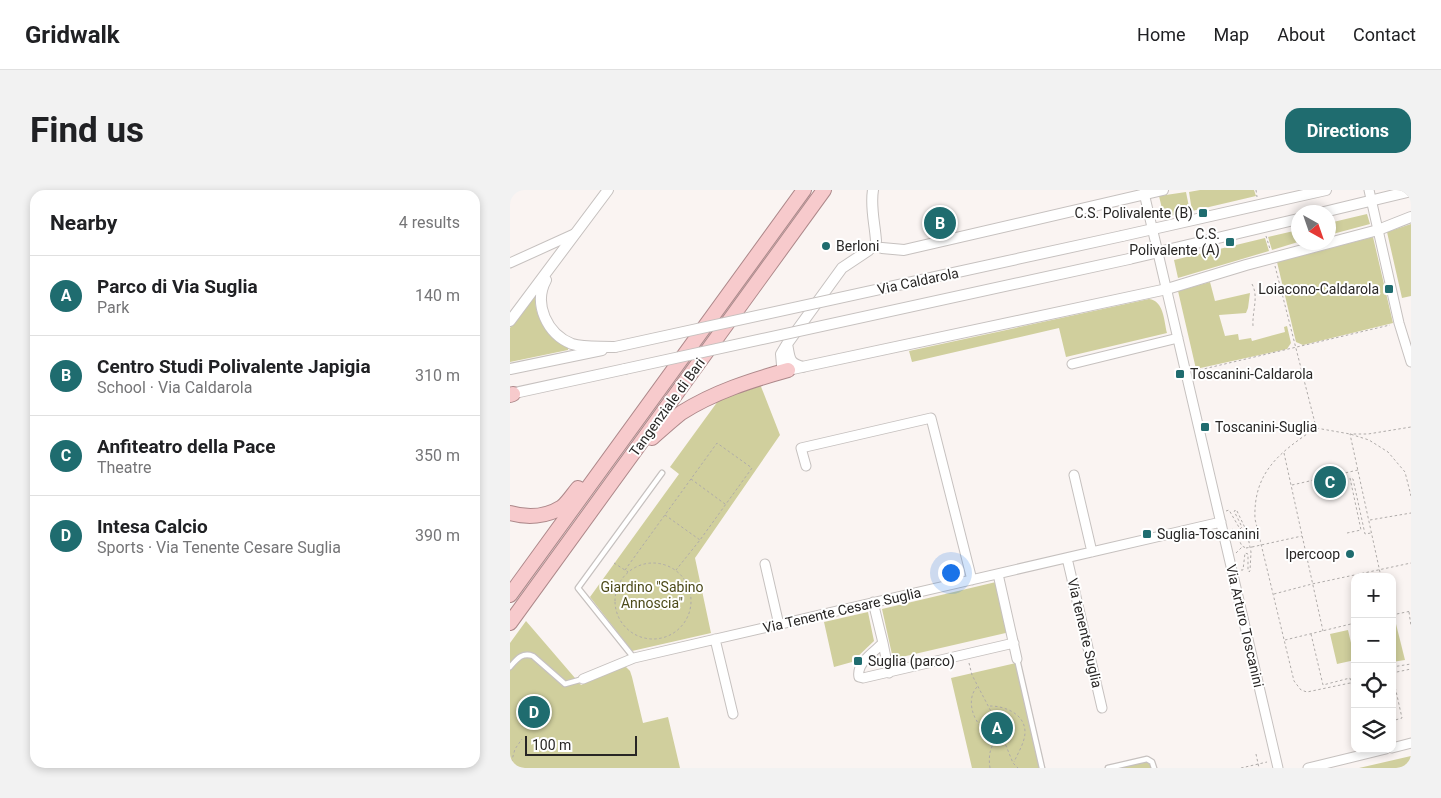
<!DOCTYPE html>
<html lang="en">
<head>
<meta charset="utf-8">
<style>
	:root { --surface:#fff; --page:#f2f2f2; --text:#202124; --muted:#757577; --line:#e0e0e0; --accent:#1f6c6f }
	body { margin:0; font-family:Roboto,sans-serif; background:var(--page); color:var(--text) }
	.controls { position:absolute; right:15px; bottom:15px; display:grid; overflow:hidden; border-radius:10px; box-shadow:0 2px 8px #0003 }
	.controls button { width:45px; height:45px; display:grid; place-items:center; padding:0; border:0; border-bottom:1px solid var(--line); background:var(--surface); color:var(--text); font:25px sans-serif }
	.compass { position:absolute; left:781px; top:15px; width:45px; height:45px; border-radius:50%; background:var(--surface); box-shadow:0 2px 8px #0003; rotate:140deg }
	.scale { position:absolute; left:15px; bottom:12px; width:112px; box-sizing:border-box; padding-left:5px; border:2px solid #282625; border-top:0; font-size:14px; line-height:18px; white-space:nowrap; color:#282625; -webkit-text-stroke:4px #fff; paint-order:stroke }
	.you { position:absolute; left:440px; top:382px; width:18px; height:18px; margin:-12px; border:4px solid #fff; border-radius:50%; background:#1a73e8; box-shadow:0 0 0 8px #1a73e833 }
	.badge { display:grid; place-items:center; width:32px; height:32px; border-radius:50%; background:var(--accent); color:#fff; font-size:16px; font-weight:700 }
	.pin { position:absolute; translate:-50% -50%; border:2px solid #fff; box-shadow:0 1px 5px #0006 }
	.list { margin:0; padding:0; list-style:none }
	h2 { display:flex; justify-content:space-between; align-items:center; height:65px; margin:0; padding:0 20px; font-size:21px }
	h2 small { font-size:16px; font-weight:400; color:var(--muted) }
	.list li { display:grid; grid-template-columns:32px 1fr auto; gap:15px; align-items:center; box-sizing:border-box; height:80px; padding:0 20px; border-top:1px solid var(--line) }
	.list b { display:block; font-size:19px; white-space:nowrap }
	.list p { margin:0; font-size:16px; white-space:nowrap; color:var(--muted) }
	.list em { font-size:16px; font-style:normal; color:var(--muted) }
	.icon { flex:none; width:28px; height:28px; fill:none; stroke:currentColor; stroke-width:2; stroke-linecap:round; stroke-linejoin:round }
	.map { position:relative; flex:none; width:901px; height:578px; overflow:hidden; border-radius:15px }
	header { display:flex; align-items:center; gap:30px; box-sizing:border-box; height:70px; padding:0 25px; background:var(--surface); border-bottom:1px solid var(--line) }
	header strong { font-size:24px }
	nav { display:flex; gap:28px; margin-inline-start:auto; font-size:18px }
	.intro { display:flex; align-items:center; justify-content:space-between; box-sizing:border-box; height:120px; padding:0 30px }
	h1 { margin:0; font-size:35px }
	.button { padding:12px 22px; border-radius:15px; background:var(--accent); color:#fff; font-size:18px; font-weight:700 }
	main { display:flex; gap:30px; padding:0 30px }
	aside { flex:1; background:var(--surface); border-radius:15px; box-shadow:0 2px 8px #0003 }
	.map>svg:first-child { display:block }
</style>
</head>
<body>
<header>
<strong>Gridwalk</strong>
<nav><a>Home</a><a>Map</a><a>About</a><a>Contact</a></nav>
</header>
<div class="intro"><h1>Find us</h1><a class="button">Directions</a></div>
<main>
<aside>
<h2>Nearby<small>4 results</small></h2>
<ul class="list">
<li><span class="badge">A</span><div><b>Parco di Via Suglia</b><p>Park</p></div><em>140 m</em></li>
<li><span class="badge">B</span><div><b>Centro Studi Polivalente Japigia</b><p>School · Via Caldarola</p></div><em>310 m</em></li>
<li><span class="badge">C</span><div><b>Anfiteatro della Pace</b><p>Theatre</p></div><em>350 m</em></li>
<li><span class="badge">D</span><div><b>Intesa Calcio</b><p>Sports · Via Tenente Cesare Suglia</p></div><em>390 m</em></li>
</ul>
</aside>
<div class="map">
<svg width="901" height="578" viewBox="0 0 901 578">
	<rect width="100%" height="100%" fill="#faf4f2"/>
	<path fill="#d0cf9d" d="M690,0h54l2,6 -64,15 -3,-19z
		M676,2l4,20 -26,5 -5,-21z
		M857,24l3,10 -41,11v-12z
		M901,34v72l-9,2 -15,-66z
		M788,40v12l-26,8 -4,-13z
		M863,47l20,86 -90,22 -7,-3 -19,-80z
		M755,48l4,13 -91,27 -4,-18z
		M700,92l5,19 35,-8 -2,15 -2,5 -27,2 6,21 13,-2 1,6 12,-2 1,3 33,-9 -1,-5 3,-1 4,17 -4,6 -91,20 -18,-78z
		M23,105h3c-4,23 15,42 32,53v2l-58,12v-34z
		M639,109c15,2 15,22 18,34l-101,24 -7,-29 -147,34 -3,-11z
		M250,194l20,51 -85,123 16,75 -79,18 -42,-54 89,-123 -9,-7 48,-66z
		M486,392l14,50 -117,27 -11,-50z
		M358,422l6,29 -22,21 -18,5 -10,-45z
		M882,430h3l10,40 -13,2z
		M16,431l55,64 41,-18h4l4,4 2,6 11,46 25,-6 12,51h-170v-125z
		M838,440l7,30 -18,4 -7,-30z
		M506,473l24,105h-68l-21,-90z
		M901,566v12h-52z
		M637,571l3,1 2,6h-37z"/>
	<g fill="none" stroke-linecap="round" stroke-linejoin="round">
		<g stroke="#c6c1bf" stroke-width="7">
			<path id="service" d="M124,468l-56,-70 84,-115
				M507,469l25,109
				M0,477c7,-8 12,-15 23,-11l32,28 18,-5
				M598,578l39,-9 5,3 2,6"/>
		</g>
		<g stroke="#c6c1bf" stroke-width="11">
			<path id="minor" d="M859,0l30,133 12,39
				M634,3l134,575
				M0,73l66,-30
				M562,174l106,-26
				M296,276l-5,-18 130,-30 41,162
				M564,285l18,77
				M557,368l35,150
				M255,374l14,61
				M488,384l19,85
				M363,412l10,41c-9,9 -27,20 -24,34l4,1 151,-35
				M205,449l18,75
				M373,453l6,30
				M73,489l51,-21 587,-136
				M882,558l19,-5
				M798,578l78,-19"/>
		</g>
		<g stroke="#c6c1bf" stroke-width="12">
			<path id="tertiary" d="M363,0c-3,17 2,34 3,51
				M814,22l87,-21
				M612,46l204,-46
				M372,58l22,2 259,-60
				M359,60l-27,18 -55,76 -6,10 1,11 6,5 379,-81 79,-24 132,-35 33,-13
				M619,69l169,-40
				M36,90c-13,24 1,54 26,64 12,4 30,2 43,3
				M0,131l98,-131
				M277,154c3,14 1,19 16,23
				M0,179l92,-19
				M0,204l115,-25"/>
		</g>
		<g stroke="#ad888a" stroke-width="16">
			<path id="trunk" d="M0,205l3,-1
				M142,248c9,-8 19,-17 29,-25 33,-21 71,-33 107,-43
				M0,323c17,5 36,4 52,-6 6,-5 11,-13 16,-19
				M0,405l294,-405
				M0,433l314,-433"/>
		</g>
		<path stroke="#afaba9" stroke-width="1" stroke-dasharray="2.5 2.5" stroke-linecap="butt" d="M746,0l1,7
			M756,46l4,13
			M765,76l41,161
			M742,94c7,13 0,27 1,42
			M685,181l195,-46
			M774,263l39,178
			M181,289l34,25
			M782,295l66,-15
			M716,321l3,-1 11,19 2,-2 -8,-16 3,-1
			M727,321l10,21
			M155,325l35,25
			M860,330l41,-7
			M722,339l9,7
			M837,343l14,-3 -11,-52 3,1 12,55 6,-1
			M742,357l50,-11
			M726,363l6,-6
			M104,373l14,9
			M105 411a38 38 0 1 1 76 0a38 38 0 1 1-76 0Z
			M115,380l92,-127 35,25 -52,72 -24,30
			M731,380h2l2,-17 3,1v16l1,2 1,-1 1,-19 -4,-20 -6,4 -1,6 2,4 4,2
			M871,387l-31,-143h18l43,-7
			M764,404l38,-10 99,-21
			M899,422l2,14
			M882,425l19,-4
			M801,444l12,51 27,-7 5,22
			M775,450l70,-17
			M459,473l3,12 24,46 17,42 5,5
			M882,477l19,-3
			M882,483l10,45 -10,3
			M882,483l19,-4
			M845,492l-48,10 -6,-2 -7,-9 -39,-162c-2,-47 25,-67 61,-91l34,6 19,6 19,12 17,20 6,24
			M467,497c-15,16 2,51 25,49
			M480,516c15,0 35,8 35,26 0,10 -7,21 -11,30
			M746,564l3,14
			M0,577l5,-18 7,-10
			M480,578c-2,-13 0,-25 12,-32
			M731,578l26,-6"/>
		<use href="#service" stroke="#fff" stroke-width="4.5"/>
		<use href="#minor" stroke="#fff" stroke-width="9"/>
		<use href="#tertiary" stroke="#fff" stroke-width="10"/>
		<use href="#trunk" stroke="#f7cacc" stroke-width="14"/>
		<g stroke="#c6c1bf" stroke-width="12" stroke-linecap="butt">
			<path id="tertiary-bridge" d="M105,157l507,-111
				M115,179l504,-110"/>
		</g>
		<path stroke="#afaba9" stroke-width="1" stroke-dasharray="2.5 2.5" stroke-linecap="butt" d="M736,358l6,-1"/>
		<use href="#tertiary-bridge" stroke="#fff" stroke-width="10"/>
	</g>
	<g fill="#1f6c6f" stroke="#fff" stroke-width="2">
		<rect x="688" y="18" width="10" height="10" rx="2.5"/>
		<rect x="715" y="47" width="10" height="10" rx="2.5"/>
		<circle cx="316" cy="56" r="5"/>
		<rect x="874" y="94" width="10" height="10" rx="2.5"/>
		<rect x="665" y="179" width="10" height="10" rx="2.5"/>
		<rect x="690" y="232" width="10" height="10" rx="2.5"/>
		<rect x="632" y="339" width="10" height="10" rx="2.5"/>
		<circle cx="840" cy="364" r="5"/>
		<rect x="343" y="466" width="10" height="10" rx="2.5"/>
	</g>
	<g text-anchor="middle" stroke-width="4" stroke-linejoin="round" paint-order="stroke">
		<g font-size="14" fill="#282625" stroke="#fff" text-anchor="start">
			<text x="683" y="28" text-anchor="end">C.S. Polivalente (B)</text>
			<text x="710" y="49" text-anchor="end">C.S.<tspan x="710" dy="16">Polivalente (A)</tspan></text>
			<text x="326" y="61">Berloni</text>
			<text x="869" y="104" text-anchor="end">Loiacono-Caldarola</text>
			<text x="680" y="189">Toscanini-Caldarola</text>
			<text x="705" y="242">Toscanini-Suglia</text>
			<text x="647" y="349">Suglia-Toscanini</text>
			<text x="830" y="369" text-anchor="end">Ipercoop</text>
			<text x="358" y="476">Suglia (parco)</text>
		</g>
		<g font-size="14" fill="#282625" stroke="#fff">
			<text transform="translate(408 91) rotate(-12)" y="5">Via Caldarola</text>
			<text transform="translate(157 217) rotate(-54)" y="5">Tangenziale di Bari</text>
			<text transform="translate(332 420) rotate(-13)" y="5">Via Tenente Cesare Suglia</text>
			<text transform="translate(735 436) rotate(77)" y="5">Via Arturo Toscanini</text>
			<text transform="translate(575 443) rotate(77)" y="5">Via tenente Suglia</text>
		</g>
		<g font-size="14" fill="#4c4a19" stroke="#fff">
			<text x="142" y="402">Giardino "Sabino<tspan x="142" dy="16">Annoscia"</tspan></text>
		</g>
	</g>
</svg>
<div class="controls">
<button>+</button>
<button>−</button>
<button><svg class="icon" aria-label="locate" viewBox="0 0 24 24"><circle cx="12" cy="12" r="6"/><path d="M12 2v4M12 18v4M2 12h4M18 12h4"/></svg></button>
<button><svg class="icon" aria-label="layers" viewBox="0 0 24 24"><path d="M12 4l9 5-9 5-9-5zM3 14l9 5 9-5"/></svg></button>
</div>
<svg class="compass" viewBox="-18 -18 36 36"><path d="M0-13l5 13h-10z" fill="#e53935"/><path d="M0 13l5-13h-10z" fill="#757577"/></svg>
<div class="scale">100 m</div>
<div class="you"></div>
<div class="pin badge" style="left:487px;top:538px">A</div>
<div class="pin badge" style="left:430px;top:33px">B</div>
<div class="pin badge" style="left:820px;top:292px">C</div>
<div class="pin badge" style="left:24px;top:522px">D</div>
</div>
</main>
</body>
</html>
